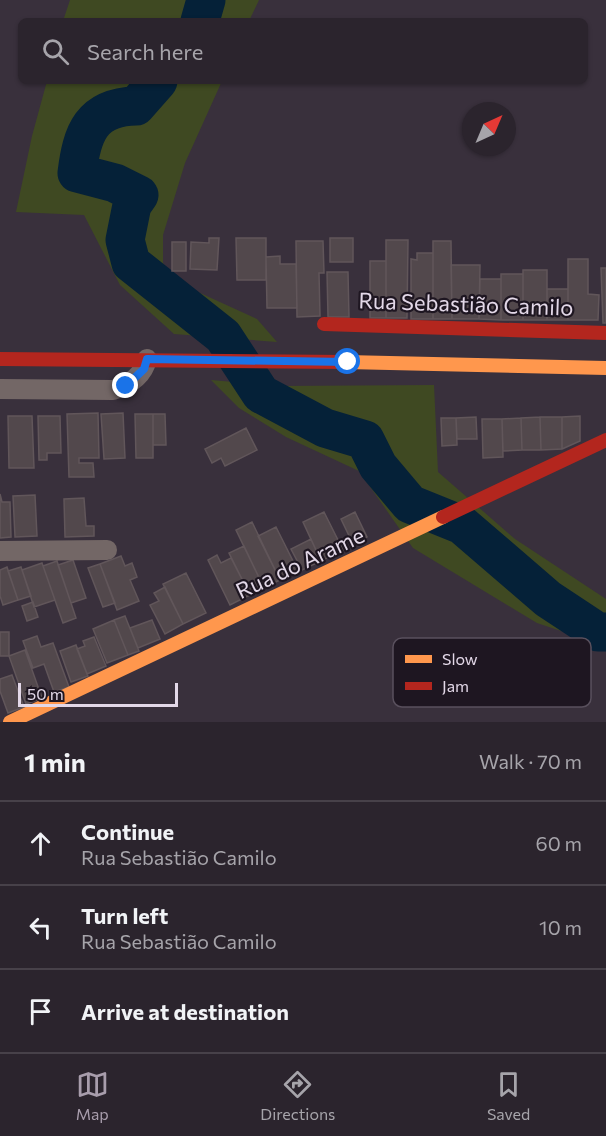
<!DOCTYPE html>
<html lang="en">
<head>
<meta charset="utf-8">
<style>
	:root { --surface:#2b242d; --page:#373039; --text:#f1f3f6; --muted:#a6a4aa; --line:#474149; --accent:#a89dac }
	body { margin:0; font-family:Commissioner,sans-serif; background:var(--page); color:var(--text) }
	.compass { position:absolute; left:462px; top:102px; width:54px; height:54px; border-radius:50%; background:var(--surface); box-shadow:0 2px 4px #0004; rotate:44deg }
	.scale { position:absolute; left:18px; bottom:15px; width:160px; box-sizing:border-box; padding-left:6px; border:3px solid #e3d8e8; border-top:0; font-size:16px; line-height:21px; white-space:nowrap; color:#e3d8e8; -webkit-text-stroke:4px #1e1621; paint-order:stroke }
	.stop { position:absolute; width:18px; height:18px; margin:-14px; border:4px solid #1a73e8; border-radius:50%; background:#fff }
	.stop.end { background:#1a73e8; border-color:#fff; box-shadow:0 2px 6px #0008 }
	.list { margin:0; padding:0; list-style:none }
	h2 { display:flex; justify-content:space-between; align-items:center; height:78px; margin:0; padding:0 24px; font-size:26px }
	h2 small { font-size:20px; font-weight:400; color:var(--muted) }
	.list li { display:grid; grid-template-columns:39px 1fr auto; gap:18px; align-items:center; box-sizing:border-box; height:84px; padding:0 24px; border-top:2px solid var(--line) }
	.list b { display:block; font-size:22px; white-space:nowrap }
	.list p { margin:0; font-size:20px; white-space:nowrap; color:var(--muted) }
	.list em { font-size:20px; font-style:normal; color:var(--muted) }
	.icon { flex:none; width:33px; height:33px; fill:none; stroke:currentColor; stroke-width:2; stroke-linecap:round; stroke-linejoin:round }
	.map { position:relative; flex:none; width:606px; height:722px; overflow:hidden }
	.search { position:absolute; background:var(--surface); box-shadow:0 2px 4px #0004; left:18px; right:18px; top:18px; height:66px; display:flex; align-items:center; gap:15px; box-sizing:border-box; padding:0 21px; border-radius:9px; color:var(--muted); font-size:22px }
	.sheet { height:330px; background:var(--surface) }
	nav { display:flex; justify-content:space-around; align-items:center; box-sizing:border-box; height:84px; border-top:2px solid var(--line); background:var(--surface); font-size:16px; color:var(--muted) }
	nav a { display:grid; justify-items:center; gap:3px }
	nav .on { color:var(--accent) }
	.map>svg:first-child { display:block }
</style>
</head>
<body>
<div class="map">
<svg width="606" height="722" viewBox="0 0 606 722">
	<rect width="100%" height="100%" fill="#39303c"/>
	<path fill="#3f4922" d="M70,0h189l-10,21h-186z
		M47,81h175l-37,82 -22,72v28l13,19 81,37 20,23 -103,-8 -54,-49 -36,-70 -68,-3 16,-76z
		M211,380l68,6 155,-1 4,87 77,67 91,60v47l-69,-23 -124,-75 -54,-77 -73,-34 -47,-29z"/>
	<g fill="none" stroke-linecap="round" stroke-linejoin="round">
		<path stroke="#052138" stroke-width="39" d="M200,21l6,-21
			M158,81l-22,25c-45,1 -54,27 -59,67l38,10 24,12 -7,10 -7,35 6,23 92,73 38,58 64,34 40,12 13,26 32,38 52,21 86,74 50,33h8"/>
	</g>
	<path fill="#52484c" stroke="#61565a" stroke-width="1.5" d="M209,238h10l-2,32 -27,-1 1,-27 18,1z
		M236,238h30v42h-29z
		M330,238h23v24h-23z
		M386,240h22l-1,78h-21z
		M296,241h27l1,32h-5l1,43 -23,1z
		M433,241h18l1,78h-19z
		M172,242h14v29h-14z
		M417,253h16v66h-22v-60l6,1z
		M280,256v8h16l1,44h-30l-1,-51z
		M568,259h20v35l11,1 -1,25h-30z
		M370,261h16v57h-16z
		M451,265h29l-1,54h-27z
		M601,268h5v55h-3z
		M523,270h24v50h-24z
		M327,272h21l1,45h-21z
		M501,274h22v46h-22z
		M480,279h21v41l-22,-1z
		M547,289h21v31h-21z
		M98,413l1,45h-20v5h14l1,14h-25l-2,-63z
		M123,413l2,45 -21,1 -3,-45z
		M135,414h18v44h-17z
		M153,414h12l1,31h-13z
		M8,416h24l2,52h-25z
		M38,416h22l1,37h-14v7h-8z
		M580,416v25l-18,8v-32z
		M476,417l1,22h-20l-1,-21z
		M540,417h22v32l-21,1z
		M540,417l1,33h-19l-1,-32z
		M441,418h15l1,27 -15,1z
		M521,418l1,32 -19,1 -1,-32z
		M482,419h20l1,38 -20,1z
		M246,428l11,22 -32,16 -4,-8 -9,5 -7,-14z
		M0,494l2,8h8l1,35 -11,1z
		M35,495l2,41 -22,1 -2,-41z
		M84,498l2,28h8v10l-29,1 -1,-38z
		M324,512l19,38 -22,11 -18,-39z
		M355,512l12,25 -14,7 -12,-25z
		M252,522l28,58 -16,8 -28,-58z
		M276,527l22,44 -18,9 -22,-44z
		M311,539l10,22 -19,9 -11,-21z
		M244,546l20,42 -14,7 -21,-42z
		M217,555l4,8 10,-5 19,37 -20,10 -22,-45z
		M121,556l4,10 7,-3 5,14 -7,3 9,21 -22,9 -17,-46z
		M73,560l13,38 -15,5 -13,-38z
		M57,561l19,57 -13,5 -20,-57z
		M42,563l13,37 -21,7 -12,-37z
		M100,564l15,39 -12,4 -15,-39z
		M7,567l11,33 -15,5 -3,-9v-26z
		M21,567l10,29 -13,4 -10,-29z
		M186,573l20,40 -23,11 -20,-40z
		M165,587l18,37 -18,10 -15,-29 9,-4 -5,-8z
		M33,602l5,15 -11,4 -5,-15z
		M125,616l14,35 -11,4 -14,-35z
		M114,620l14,35 -21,8 -14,-34z
		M152,620l8,19 -22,9 -8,-20z
		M0,632h9v24h-9z
		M37,636l4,11 12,-4 16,44 -15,5 -10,-28 -11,4 -10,-27z
		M94,637l12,29 -19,8 -10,-25 8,-3 -2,-5z
		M76,645l12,31 -17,6 -11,-31z
		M25,650l17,48 -16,6 -17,-48z
		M12,675l12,32 -16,6 -8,-22v-12z"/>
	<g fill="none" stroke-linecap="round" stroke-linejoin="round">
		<path stroke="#736766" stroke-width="20" d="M0,389l113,1c16,-5 30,-14 34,-31
			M0,551l107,-1"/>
		<path stroke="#ff974d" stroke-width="14" d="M346,362l260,6
			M10,722l433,-205"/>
		<path stroke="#b3261e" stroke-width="14" d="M324,324l282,9
			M0,359l346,3
			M443,517l163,-77"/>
	</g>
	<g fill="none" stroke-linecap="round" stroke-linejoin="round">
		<path stroke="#1a73e8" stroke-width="8" d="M126,386l18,-17 3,-10 201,3"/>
	</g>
	<g text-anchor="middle" stroke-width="4.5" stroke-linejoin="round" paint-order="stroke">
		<g font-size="22" fill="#e3d8e8" stroke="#1e1621">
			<text transform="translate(466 304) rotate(2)" y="8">Rua Sebastião Camilo</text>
			<text transform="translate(300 563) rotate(-25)" y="8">Rua do Arame</text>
		</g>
	</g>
	<rect x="393" y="638" width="198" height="69" rx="9" fill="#1e1621" stroke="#59505d" stroke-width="1.5"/>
	<rect x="405" y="655" width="27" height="8" fill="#ff974d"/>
	<rect x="405" y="682" width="27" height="8" fill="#b3261e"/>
	<g font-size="16" fill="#e3d8e8">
		<text x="442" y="665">Slow</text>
		<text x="442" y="692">Jam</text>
	</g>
</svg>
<svg class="compass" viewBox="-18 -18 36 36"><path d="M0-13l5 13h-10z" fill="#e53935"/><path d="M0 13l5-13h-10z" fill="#a6a4aa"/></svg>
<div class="scale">50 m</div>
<div class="stop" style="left:348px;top:362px"></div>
<div class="stop end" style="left:126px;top:386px"></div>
<div class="search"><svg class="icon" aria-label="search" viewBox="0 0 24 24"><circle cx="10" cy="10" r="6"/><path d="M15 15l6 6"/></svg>Search here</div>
</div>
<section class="sheet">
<h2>1 min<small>Walk · 70 m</small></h2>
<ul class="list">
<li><svg class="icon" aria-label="ahead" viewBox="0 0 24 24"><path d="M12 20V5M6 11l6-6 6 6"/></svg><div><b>Continue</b><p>Rua Sebastião Camilo</p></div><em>60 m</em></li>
<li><svg class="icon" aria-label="left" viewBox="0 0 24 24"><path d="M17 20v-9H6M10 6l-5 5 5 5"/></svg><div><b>Turn left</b><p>Rua Sebastião Camilo</p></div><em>10 m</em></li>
<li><svg class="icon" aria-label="arrive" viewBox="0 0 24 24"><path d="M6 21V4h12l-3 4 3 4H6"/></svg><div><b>Arrive at destination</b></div></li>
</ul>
</section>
<nav>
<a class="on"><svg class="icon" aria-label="map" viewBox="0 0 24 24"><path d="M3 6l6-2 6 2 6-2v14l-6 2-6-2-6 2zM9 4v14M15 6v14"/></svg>Map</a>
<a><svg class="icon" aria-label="directions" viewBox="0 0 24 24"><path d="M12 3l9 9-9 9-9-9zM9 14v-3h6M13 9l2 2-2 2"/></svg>Directions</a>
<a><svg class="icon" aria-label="saved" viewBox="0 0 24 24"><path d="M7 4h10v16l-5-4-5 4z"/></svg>Saved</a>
</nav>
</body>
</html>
